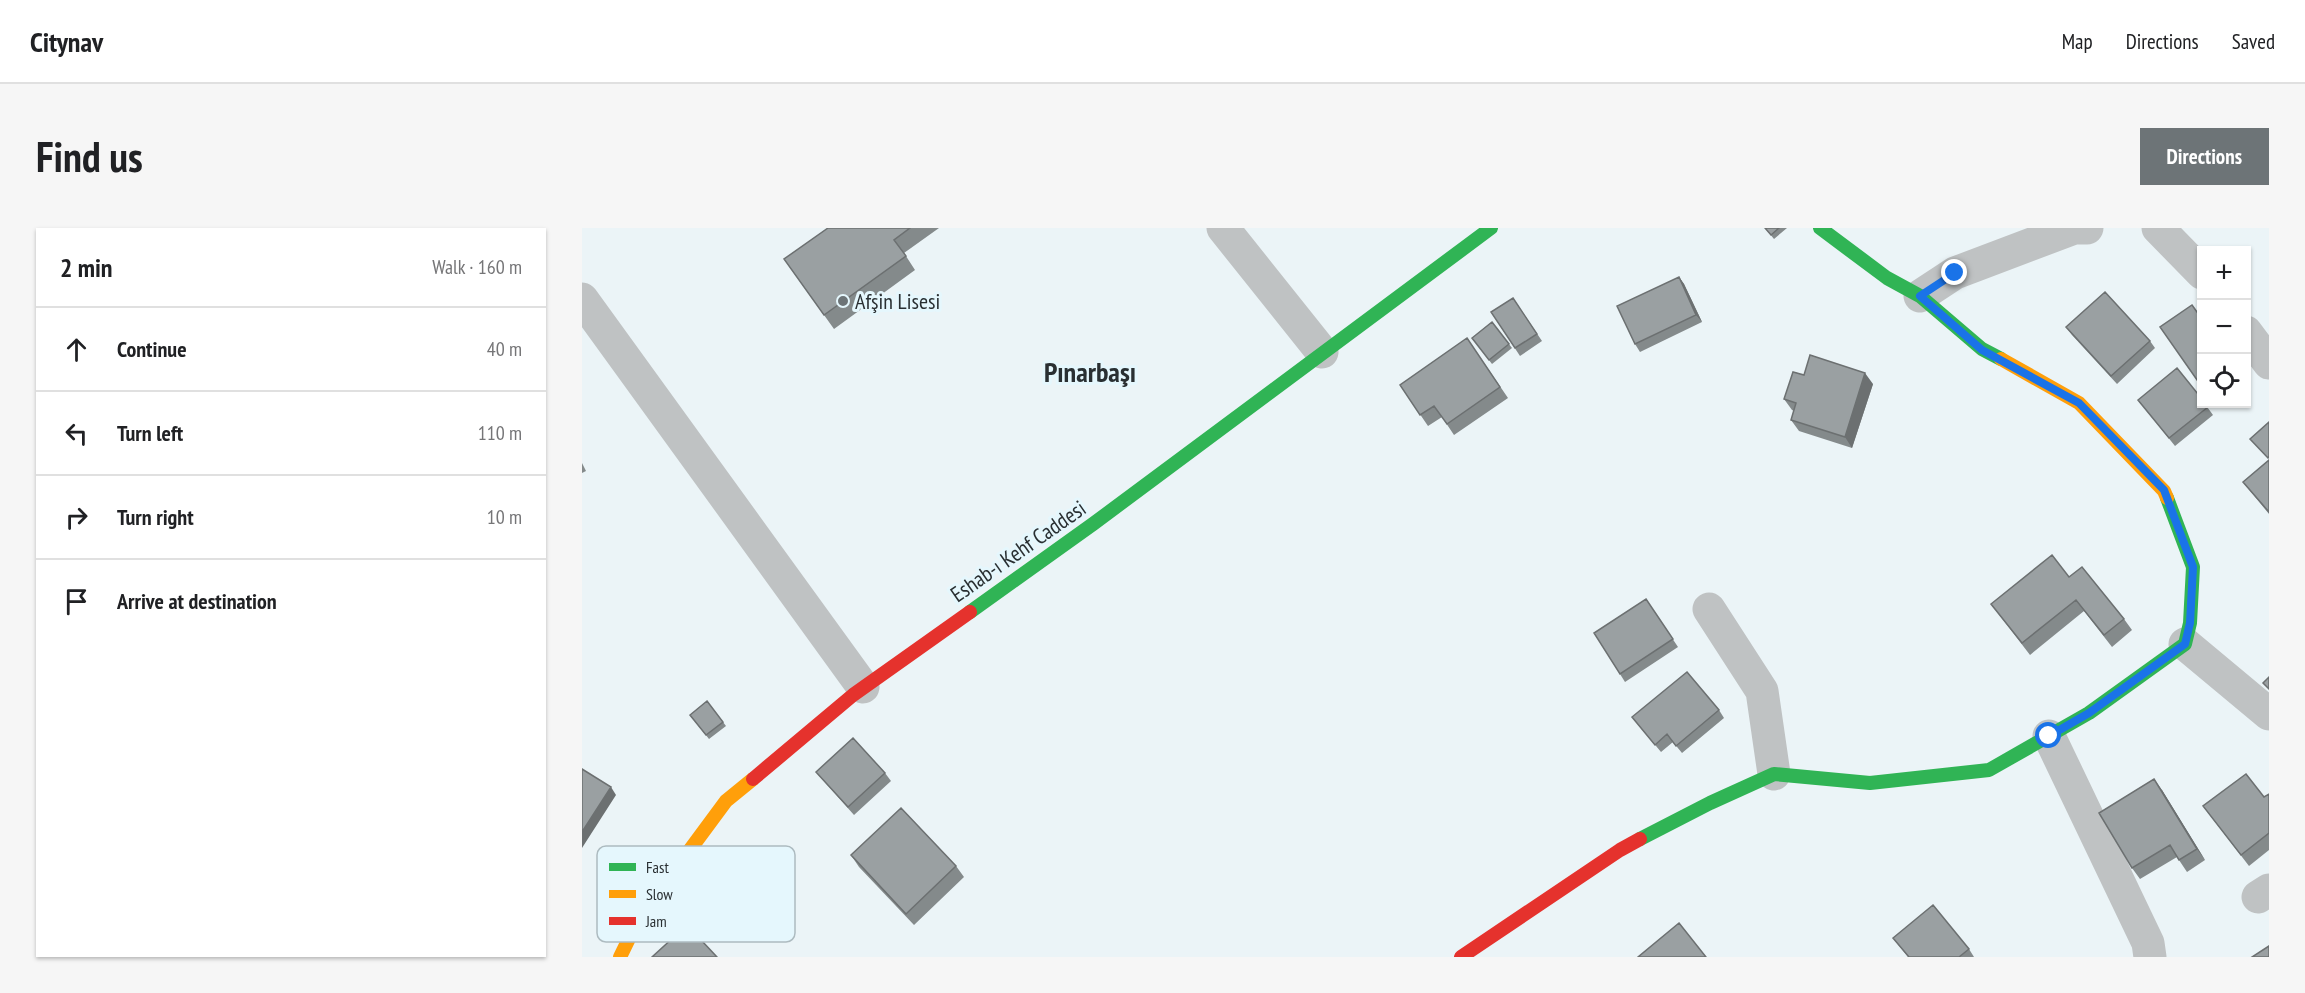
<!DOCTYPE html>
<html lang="en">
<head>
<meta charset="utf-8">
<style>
	:root { --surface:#fff; --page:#f6f6f6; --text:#202124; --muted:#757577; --line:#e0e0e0; --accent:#6d7477 }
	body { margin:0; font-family:"PT Sans Narrow",sans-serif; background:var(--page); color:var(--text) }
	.controls { position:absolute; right:18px; top:18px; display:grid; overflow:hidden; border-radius:0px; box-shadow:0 2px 4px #0004 }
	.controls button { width:54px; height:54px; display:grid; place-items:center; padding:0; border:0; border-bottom:2px solid var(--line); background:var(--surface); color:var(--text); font:30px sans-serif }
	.stop { position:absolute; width:18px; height:18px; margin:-14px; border:4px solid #1a73e8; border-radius:50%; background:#fff }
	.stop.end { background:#1a73e8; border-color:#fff; box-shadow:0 2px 6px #0008 }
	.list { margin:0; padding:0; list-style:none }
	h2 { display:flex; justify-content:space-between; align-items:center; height:78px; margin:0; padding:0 24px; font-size:26px }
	h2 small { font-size:20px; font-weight:400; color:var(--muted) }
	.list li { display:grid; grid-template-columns:39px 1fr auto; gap:18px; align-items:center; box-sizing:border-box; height:84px; padding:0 24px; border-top:2px solid var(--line) }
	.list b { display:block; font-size:22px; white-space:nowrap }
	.list em { font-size:20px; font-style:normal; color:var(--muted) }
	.icon { flex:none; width:33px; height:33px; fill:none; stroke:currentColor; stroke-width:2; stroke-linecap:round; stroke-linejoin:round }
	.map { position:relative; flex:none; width:1687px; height:729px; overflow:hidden; border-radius:0px }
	header { display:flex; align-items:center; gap:36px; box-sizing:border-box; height:84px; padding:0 30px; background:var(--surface); border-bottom:2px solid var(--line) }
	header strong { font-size:28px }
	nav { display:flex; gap:33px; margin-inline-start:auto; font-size:21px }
	.intro { display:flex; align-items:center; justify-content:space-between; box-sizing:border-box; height:144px; padding:0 36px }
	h1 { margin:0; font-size:42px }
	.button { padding:15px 27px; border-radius:0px; background:var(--accent); color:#fff; font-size:21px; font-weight:700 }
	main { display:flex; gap:36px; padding:0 36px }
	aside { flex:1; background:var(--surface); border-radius:0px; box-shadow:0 2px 4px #0004 }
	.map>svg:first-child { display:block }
</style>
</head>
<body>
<header>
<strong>Citynav</strong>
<nav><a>Map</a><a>Directions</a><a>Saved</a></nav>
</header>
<div class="intro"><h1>Find us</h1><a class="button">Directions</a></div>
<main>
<aside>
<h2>2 min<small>Walk · 160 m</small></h2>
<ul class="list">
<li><svg class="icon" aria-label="ahead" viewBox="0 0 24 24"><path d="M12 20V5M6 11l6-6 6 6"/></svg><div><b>Continue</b></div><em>40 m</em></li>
<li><svg class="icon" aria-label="left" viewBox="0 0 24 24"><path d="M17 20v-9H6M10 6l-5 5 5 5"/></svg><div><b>Turn left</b></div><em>110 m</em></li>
<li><svg class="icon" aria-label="right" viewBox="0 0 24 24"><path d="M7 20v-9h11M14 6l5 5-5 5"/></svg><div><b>Turn right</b></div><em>10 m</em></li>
<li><svg class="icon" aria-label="arrive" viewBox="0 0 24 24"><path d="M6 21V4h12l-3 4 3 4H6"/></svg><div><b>Arrive at destination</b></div></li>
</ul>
</aside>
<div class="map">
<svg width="1687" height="729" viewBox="0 0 1687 729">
	<rect width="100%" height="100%" fill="#ebf4f7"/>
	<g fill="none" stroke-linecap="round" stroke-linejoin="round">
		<path stroke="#bfc2c3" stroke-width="33" d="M641,0l99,124
			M1576,0l44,45
			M1338,68l35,-23 119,-45h13
			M0,71l281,388
			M1664,104l23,31
			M1127,381l53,82 12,83
			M1603,416l84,70
			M1467,508l99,207 2,14
			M1676,669l11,-7"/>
		<path stroke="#30b455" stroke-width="14" d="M1238,0l67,50 33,18 62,53 19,10
			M388,384l123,-88 398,-296
			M1058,611l70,-36 64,-29 96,9 119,-13 100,-57 96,-69 5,-21 3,-56 -26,-69"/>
		<path stroke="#ff9f0a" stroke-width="14" d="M1419,131l78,44 85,88 3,7
			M38,729l18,-37 88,-119 27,-22"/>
		<path stroke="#e5322d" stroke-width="14" d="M171,551l100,-84 117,-83
			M879,729l159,-107 20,-11"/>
	</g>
	<path fill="#848a8b" d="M246,0h111l-35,25 11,17 -81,59 -50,-70z
		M1183,0h22l-13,11z
		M1097,49l5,7 18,38 -62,30 -5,-8z
		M931,70l29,43 -22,15 -29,-44z
		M910,94l20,26 -20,16 -20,-26z
		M1484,99l84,14 5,7 -38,36 -45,-49z
		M885,110l41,60 -54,37 -12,-18 -14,9 -28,-41z
		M1222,147l69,9 -21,64 -53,-17 -8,-11 3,-9 -2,-1 -8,-11z
		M1556,172l67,4 8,11 -38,31z
		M1687,232v54l-26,-32z
		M0,235l4,8 -4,2z
		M1487,349l55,42 8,11 -20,17 -28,-36 -54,44 -39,-51z
		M1064,371l32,48 -53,35 -5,-8z
		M125,473l19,25 -17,13 -19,-24z
		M1137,482l5,8 -42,35 -9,-11 -12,10 -29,-35z
		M234,544l69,1 6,8 -37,34 -32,-36z
		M1580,562l43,70 -18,12 -10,-15 -37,22 -8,-11z
		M1687,566v56l-20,16 -46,-60 61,-9z
		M269,627l105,11 8,11 -50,48 -55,-58z
		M1311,710l76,11 5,8h-66z"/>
	<path fill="#6c7071" d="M1097,49l5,7 18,38 -6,-7z
		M1283,145l8,11 -21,64 -7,-11z
		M1572,551l8,11 43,70 -8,-11z
		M29,559l5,8 -34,53v-16z"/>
	<path fill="#9aa0a2" stroke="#6c7071" stroke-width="1.5" d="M246,0h82l-16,12 12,16 -82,59 -40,-56z
		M1183,0h14l-8,7z
		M1097,49l17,38 -61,29 -18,-38z
		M1523,64l45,49 -39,35 -45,-49z
		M931,70l24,36 -22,14 -24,-36z
		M1610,77l10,14v68l-42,-60z
		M910,94l17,22 -20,16 -17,-22z
		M885,110l33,49 -53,37 -13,-18 -14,9 -20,-30z
		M1228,127l55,18 -20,64 -54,-17 5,-17 -12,-4 9,-27 11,3z
		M1595,140l25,31v5h3l3,3 -39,31 -31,-38z
		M1687,194v34l-1,2 -18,-19z
		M1687,232v52l-26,-30z
		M1470,327l17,22 13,-10 42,52 -20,16 -28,-35 -54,43 -31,-39z
		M1064,371l27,40 -53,35 -26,-41z
		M1105,444l32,38 -43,36 -9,-12 -12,11 -23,-28z
		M1687,449v12l-6,-6z
		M125,473l16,21 -17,13 -16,-20z
		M271,510l32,35 -37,34 -32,-35z
		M0,541l29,18 -29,45z
		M1664,546l18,23 5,-3v39l-28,22 -38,-49z
		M1572,551l43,70 -18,11 -9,-15 -38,23 -33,-55z
		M319,580l55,58 -50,48 -55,-59z
		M1351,677l36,44 -10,8h-50l-16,-19z
		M1097,695l27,34h-68z
		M105,697l30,32h-65z
		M1687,718v11h-17z"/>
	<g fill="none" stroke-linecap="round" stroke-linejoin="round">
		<path stroke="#1a73e8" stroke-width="8" d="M1373,45l-35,23 62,54 97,53 85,87 29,77 -3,56 -5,21 -96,69 -40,23"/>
	</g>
	<circle fill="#6d7477" stroke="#e5f7fd" stroke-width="2" cx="261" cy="73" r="6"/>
	<g text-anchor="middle" stroke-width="6" stroke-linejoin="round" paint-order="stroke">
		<g font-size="22" fill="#292f32" stroke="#e5f7fd" text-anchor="start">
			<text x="273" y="81">Afşin Lisesi</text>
		</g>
		<g font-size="22" fill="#292f32" stroke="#e5f7fd">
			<text transform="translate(436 323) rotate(-35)" y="8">Eshab-ı Kehf Caddesi</text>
		</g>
		<g font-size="28" font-weight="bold" fill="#292f32" stroke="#e5f7fd">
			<text x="508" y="154">Pınarbaşı</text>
		</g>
	</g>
	<rect x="15" y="618" width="198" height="96" rx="9" fill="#e5f7fd" stroke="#adbbc0" stroke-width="1.5"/>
	<rect x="27" y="635" width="27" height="8" fill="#30b455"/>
	<rect x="27" y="662" width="27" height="8" fill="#ff9f0a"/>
	<rect x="27" y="689" width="27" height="8" fill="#e5322d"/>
	<g font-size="16" fill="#292f32">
		<text x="64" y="645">Fast</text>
		<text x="64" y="672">Slow</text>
		<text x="64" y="699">Jam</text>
	</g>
</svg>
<div class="controls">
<button>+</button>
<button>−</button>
<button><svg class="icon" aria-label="locate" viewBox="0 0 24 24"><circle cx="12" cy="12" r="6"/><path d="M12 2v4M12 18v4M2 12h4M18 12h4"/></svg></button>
</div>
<div class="stop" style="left:1467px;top:508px"></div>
<div class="stop end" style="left:1373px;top:45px"></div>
</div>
</main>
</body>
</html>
